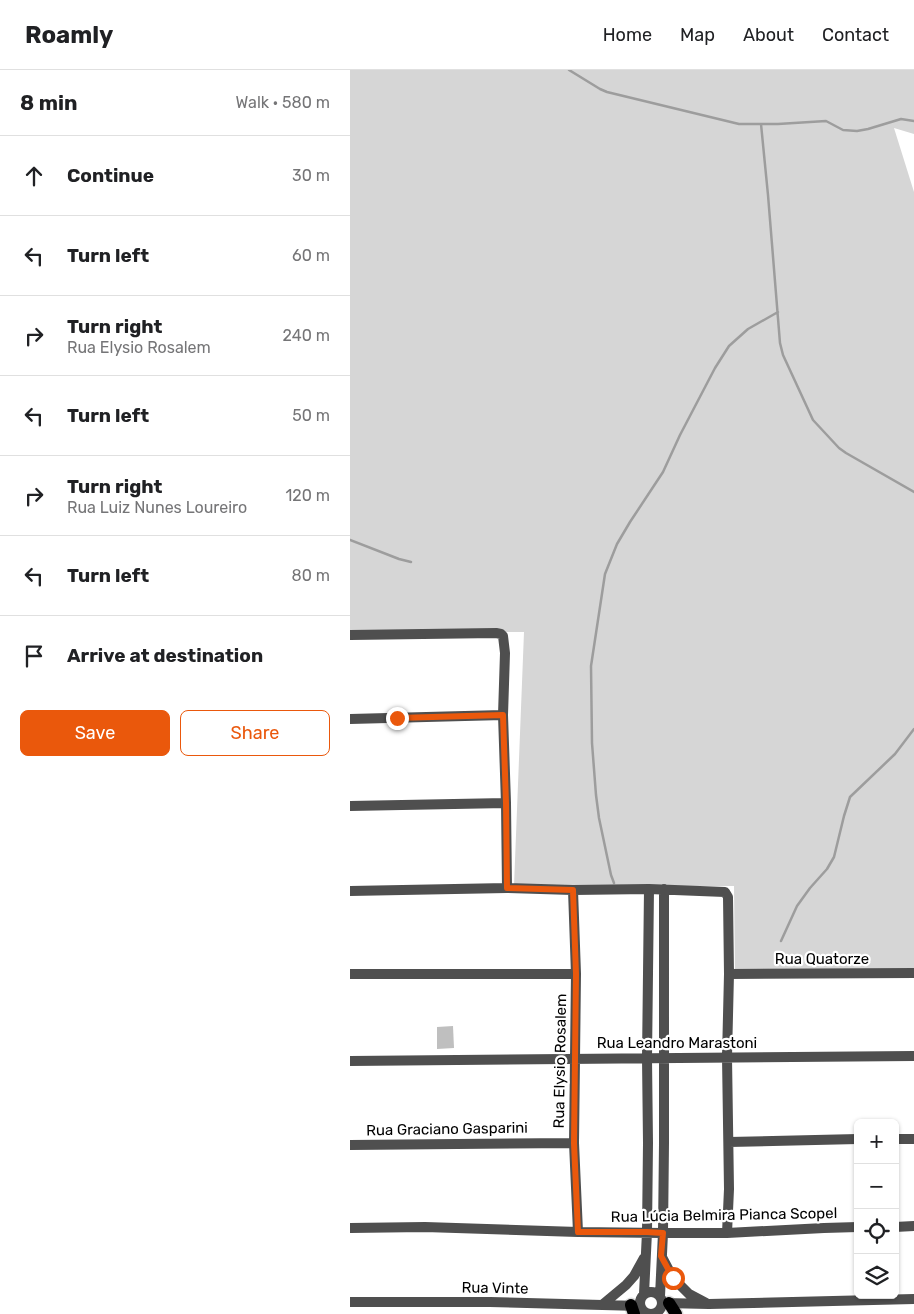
<!DOCTYPE html>
<html lang="en">
<head>
<meta charset="utf-8">
<style>
	:root { --surface:#fff; --page:#f6f6f6; --text:#202124; --muted:#757577; --line:#e0e0e0; --accent:#ea580c }
	body { margin:0; font-family:Rubik,sans-serif; background:var(--page); color:var(--text) }
	.controls { position:absolute; right:15px; bottom:15px; display:grid; overflow:hidden; border-radius:8px; box-shadow:0 1px 4px #0004 }
	.controls button { width:45px; height:45px; display:grid; place-items:center; padding:0; border:0; border-bottom:1px solid var(--line); background:var(--surface); color:var(--text); font:25px sans-serif }
	.stop { position:absolute; width:15px; height:15px; margin:-11px; border:4px solid #ea580c; border-radius:50%; background:#fff }
	.stop.end { background:#ea580c; border-color:#fff; box-shadow:0 1px 5px #0008 }
	.list { margin:0; padding:0; list-style:none }
	h2 { display:flex; justify-content:space-between; align-items:center; height:65px; margin:0; padding:0 20px; font-size:21px }
	h2 small { font-size:16px; font-weight:400; color:var(--muted) }
	.list li { display:grid; grid-template-columns:32px 1fr auto; gap:15px; align-items:center; box-sizing:border-box; height:80px; padding:0 20px; border-top:1px solid var(--line) }
	.list b { display:block; font-size:19px; white-space:nowrap }
	.list p { margin:0; font-size:16px; white-space:nowrap; color:var(--muted) }
	.list em { font-size:16px; font-style:normal; color:var(--muted) }
	.actions { display:flex; gap:10px; padding:15px 20px }
	.actions a { flex:1; padding:11px 0; border:1px solid var(--accent); border-radius:8px; text-align:center; font-size:18px; color:var(--accent) }
	.actions .main { background:var(--accent); color:#fff }
	.icon { flex:none; width:28px; height:28px; fill:none; stroke:currentColor; stroke-width:2; stroke-linecap:round; stroke-linejoin:round }
	.map { position:relative; flex:none; width:564px; height:1244px; overflow:hidden }
	header { display:flex; align-items:center; gap:30px; box-sizing:border-box; height:70px; padding:0 25px; background:var(--surface); border-bottom:1px solid var(--line) }
	header strong { font-size:24px }
	nav { display:flex; gap:28px; margin-inline-start:auto; font-size:18px }
	main { display:flex }
	aside { flex:1; background:var(--surface) }
	.map>svg:first-child { display:block }
</style>
</head>
<body>
<header>
<strong>Roamly</strong>
<nav><a>Home</a><a>Map</a><a>About</a><a>Contact</a></nav>
</header>
<main>
<aside>
<h2>8 min<small>Walk · 580 m</small></h2>
<ul class="list">
<li><svg class="icon" aria-label="ahead" viewBox="0 0 24 24"><path d="M12 20V5M6 11l6-6 6 6"/></svg><div><b>Continue</b></div><em>30 m</em></li>
<li><svg class="icon" aria-label="left" viewBox="0 0 24 24"><path d="M17 20v-9H6M10 6l-5 5 5 5"/></svg><div><b>Turn left</b></div><em>60 m</em></li>
<li><svg class="icon" aria-label="right" viewBox="0 0 24 24"><path d="M7 20v-9h11M14 6l5 5-5 5"/></svg><div><b>Turn right</b><p>Rua Elysio Rosalem</p></div><em>240 m</em></li>
<li><svg class="icon" aria-label="left" viewBox="0 0 24 24"><path d="M17 20v-9H6M10 6l-5 5 5 5"/></svg><div><b>Turn left</b></div><em>50 m</em></li>
<li><svg class="icon" aria-label="right" viewBox="0 0 24 24"><path d="M7 20v-9h11M14 6l5 5-5 5"/></svg><div><b>Turn right</b><p>Rua Luiz Nunes Loureiro</p></div><em>120 m</em></li>
<li><svg class="icon" aria-label="left" viewBox="0 0 24 24"><path d="M17 20v-9H6M10 6l-5 5 5 5"/></svg><div><b>Turn left</b></div><em>80 m</em></li>
<li><svg class="icon" aria-label="arrive" viewBox="0 0 24 24"><path d="M6 21V4h12l-3 4 3 4H6"/></svg><div><b>Arrive at destination</b></div></li>
</ul>
<div class="actions"><a class="main">Save</a><a>Share</a></div>
</aside>
<div class="map">
<svg width="564" height="1244" viewBox="0 0 564 1244">
	<rect width="100%" height="100%" fill="#fff"/>
	<path fill="#d6d6d6" d="M0,0h564v64l-20,-6 20,64v781l-179,1 -1,-88h-220l10,-254 -174,1z"/>
	<g fill="none" stroke-linecap="round" stroke-linejoin="round">
		<path stroke="#9d9d9d" stroke-width="2.5" d="M219,0l31,19 7,3 132,32h39l48,-3 17,9 14,1 11,-2 33,-10 13,2
			M411,54l7,71 12,148 3,12 30,65 26,28 7,5 68,39
			M0,470l49,19 12,3
			M264,813l-3,-8 -12,-57 -3,-23 -4,-52 -1,-77 14,-92 12,-30 13,-22 33,-50 17,-37 35,-67 14,-22 19,-17 30,-17
			M431,871l16,-35 13,-18 17,-19 7,-12 10,-41 6,-19 45,-43 19,-25"/>
	</g>
	<path fill="#bfbfbf" d="M103,956l1,22 -17,1v-22z"/>
	<g fill="none" stroke-linecap="round" stroke-linejoin="round">
		<g stroke="#dbdbdb" stroke-width="15">
			<path id="major" d="M319,1233l7,11
				M281,1235l3,9"/>
		</g>
		<path stroke="#4f4f4f" stroke-width="10" d="M0,565l146,-2 5,1 2,2 2,17 -2,62 3,88 1,85
			M0,649l153,-4
			M0,736l156,-3
			M223,820l3,84 -2,169 4,89
			M0,821l157,-3 66,2 76,-1 76,3 3,5 1,77 -2,83 2,132 -2,44
			M0,904h226
			M379,904l185,-1
			M0,991l564,-5
			M545,1069h19
			M379,1072l129,-3
			M0,1075l224,-2
			M545,1157l19,-1
			M0,1158l75,-1 153,5 85,1h64l97,-5 34,-1
			M312,1187l11,21 16,16 17,9
			M290 1233a11 11 0 1 1 22 0a11 11 0 1 1-22 0Z
			M294,1224l3,-62 1,-89 -1,-85 2,-169
			M310,1226l3,-63 1,-90v-254
			M0,1232h140l150,4
			M315,1233l44,1 205,-5
			M252,1235l24,-20 8,-9 10,-18"/>
		<use href="#major" stroke="#000" stroke-width="12"/>
	</g>
	<g fill="none" stroke-linecap="round" stroke-linejoin="round">
		<path stroke="#ea580c" stroke-width="6" d="M47,648l106,-3 3,88 1,85 66,2 3,84 -2,169 4,89h69l16,1 -2,23 12,22"/>
	</g>
	<g text-anchor="middle" stroke-width="4.5" stroke-linejoin="round" paint-order="stroke">
		<g font-size="15" fill="#000" stroke="#fff">
			<text x="472" y="894">Rua Quatorze</text>
			<text x="327" y="978">Rua Leandro Marastoni</text>
			<text transform="translate(210 991) rotate(-89)" y="5">Rua Elysio Rosalem</text>
			<text transform="translate(97 1059) rotate(-1)" y="5">Rua Graciano Gasparini</text>
			<text transform="translate(374 1145) rotate(-1)" y="5">Rua Lúcia Belmira Pianca Scopel</text>
			<text transform="translate(145 1218) rotate(1)" y="5">Rua Vinte</text>
		</g>
	</g>
</svg>
<div class="controls">
<button>+</button>
<button>−</button>
<button><svg class="icon" aria-label="locate" viewBox="0 0 24 24"><circle cx="12" cy="12" r="6"/><path d="M12 2v4M12 18v4M2 12h4M18 12h4"/></svg></button>
<button><svg class="icon" aria-label="layers" viewBox="0 0 24 24"><path d="M12 4l9 5-9 5-9-5zM3 14l9 5 9-5"/></svg></button>
</div>
<div class="stop" style="left:323px;top:1208px"></div>
<div class="stop end" style="left:47px;top:648px"></div>
</div>
</main>
</body>
</html>
